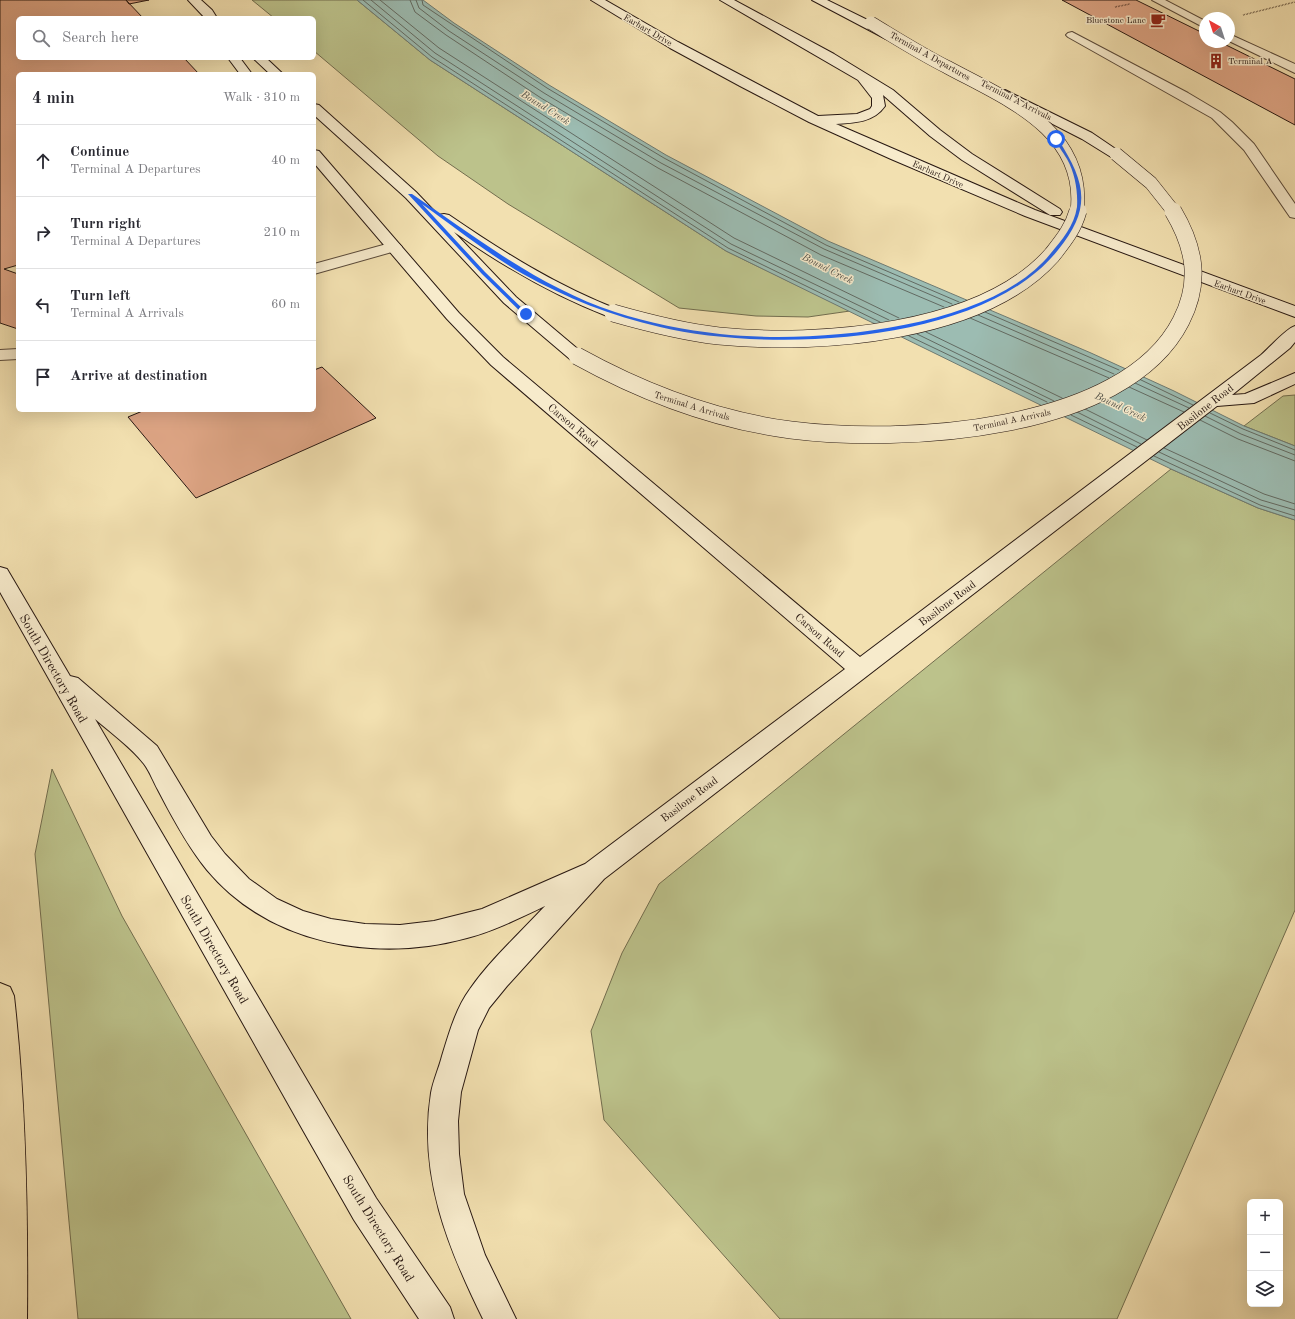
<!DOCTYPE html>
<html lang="en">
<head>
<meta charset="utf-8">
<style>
	:root { --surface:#fff; --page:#f2f2f3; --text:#2b2b33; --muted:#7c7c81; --line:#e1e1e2 }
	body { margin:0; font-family:"Old Standard TT",serif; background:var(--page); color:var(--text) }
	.controls { position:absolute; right:12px; bottom:12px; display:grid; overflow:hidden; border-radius:6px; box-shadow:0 4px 16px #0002 }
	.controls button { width:36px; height:36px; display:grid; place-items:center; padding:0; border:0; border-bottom:1px solid var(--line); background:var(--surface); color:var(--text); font:20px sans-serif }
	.compass { position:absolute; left:1199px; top:12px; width:36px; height:36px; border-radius:50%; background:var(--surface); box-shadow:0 4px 16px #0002; rotate:321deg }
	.stop { position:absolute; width:12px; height:12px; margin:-9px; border:3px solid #2563eb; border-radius:50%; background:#fff }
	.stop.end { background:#2563eb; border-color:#fff; box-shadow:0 1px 4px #0008 }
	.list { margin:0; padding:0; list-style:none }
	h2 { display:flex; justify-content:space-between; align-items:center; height:52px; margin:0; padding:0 16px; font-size:17px }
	h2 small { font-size:13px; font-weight:400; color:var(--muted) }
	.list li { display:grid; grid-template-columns:26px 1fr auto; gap:12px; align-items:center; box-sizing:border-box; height:72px; padding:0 16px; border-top:1px solid var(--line) }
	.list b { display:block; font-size:15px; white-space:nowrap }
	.list p { margin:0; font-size:13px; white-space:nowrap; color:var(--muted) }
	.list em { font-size:13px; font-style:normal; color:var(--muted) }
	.icon { flex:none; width:22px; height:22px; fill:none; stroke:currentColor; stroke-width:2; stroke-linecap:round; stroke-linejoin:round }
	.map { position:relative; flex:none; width:1295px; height:1319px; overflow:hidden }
	.search { position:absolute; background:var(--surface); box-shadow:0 4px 16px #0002; left:16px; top:16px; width:300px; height:44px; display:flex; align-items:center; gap:10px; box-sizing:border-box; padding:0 14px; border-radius:6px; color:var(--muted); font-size:15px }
	.panel { position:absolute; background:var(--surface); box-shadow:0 4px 16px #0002; left:16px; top:72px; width:300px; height:340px; border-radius:6px }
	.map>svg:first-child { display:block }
</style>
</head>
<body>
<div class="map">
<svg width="1295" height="1319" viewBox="0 0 1295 1319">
	<rect width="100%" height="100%" fill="#f2e0b0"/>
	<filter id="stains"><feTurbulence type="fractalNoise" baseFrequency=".005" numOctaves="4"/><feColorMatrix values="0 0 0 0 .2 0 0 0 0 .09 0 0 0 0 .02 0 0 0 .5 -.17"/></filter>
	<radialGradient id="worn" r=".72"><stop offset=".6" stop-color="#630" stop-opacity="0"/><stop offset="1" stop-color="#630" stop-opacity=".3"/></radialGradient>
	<path fill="#bcc28b" stroke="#726d4e" d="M252,0h105l73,60 296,191 124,60 -42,6 -52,-1 -77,-8 -171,-104 -70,-48 -124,-105v-33h-40z
		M1295,395v51l-51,-20 39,-30z
		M1171,469l87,39 37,12v390l-178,409h-337l-176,-199 -13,-89 31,-78 37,-69z
		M52,769l70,147 229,403h-273l-43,-465z"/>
	<path fill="#9cbcb2" stroke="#6e7a72" d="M357,0h66l31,23 95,62 117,70 162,86 263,112 83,38 70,35 51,20v74l-37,-12 -87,-39 -445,-218 -296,-191z"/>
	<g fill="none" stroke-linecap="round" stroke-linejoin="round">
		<path stroke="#626a62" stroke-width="1" d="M363,0l69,57 296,191 152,74
			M371,0l64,53 296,191 158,76
			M380,0l59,48 295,190 165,80
			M410,0l5,12 31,23 95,63 117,70 163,87 123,52
			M416,0l3,8 30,23 95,62 117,70 163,86 128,55
			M422,0l1,5 124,83 117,70 162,87 133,57
			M985,312l134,58
			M978,315l136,59
			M970,318l139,60
			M926,332l136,66
			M917,334l137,67
			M909,336l138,66
			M1139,379l54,26
			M1135,383l54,25
			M1129,387l55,25
			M1085,409l62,31
			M1077,412l64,32
			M1210,413l33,16 52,21
			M1071,415l66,32
			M1205,416l36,18 54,21
			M1200,420l38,19 57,22
			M1164,448l100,46 31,10
			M1159,452l102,48 34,10
			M1154,456l106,49 35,11"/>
	</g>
	<path fill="#dfa686" stroke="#281812" d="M0,0h126l17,18h-125v40h166l15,16h-181v191l-14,4 14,5v55l-18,-6z
		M126,0h23l-20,4z
		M1062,0h74l69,34v8h15l75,37v46z
		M322,367l54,51 -180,80 -68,-81 17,-7h169v-40z"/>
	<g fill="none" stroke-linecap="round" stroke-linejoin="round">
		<g stroke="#5a4a3a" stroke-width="2">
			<path id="lane" d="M1152,0h13l40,21v7z
				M1072,32l116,61 32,19 12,10 22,22 41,60v14l-5,-1 -46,-67 -32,-32 -144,-81 -2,-2 2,-2z
				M1229,34l66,30v9l-66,-32z"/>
		</g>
		<g stroke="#5a4a3a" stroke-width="2">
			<path id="street" d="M394,242l5,2 3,3 -3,3 -85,24v-10z
				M18,349v10l-18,1v-10z"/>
		</g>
		<g stroke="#281812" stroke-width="2">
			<path id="secondary" d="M188,0h13l11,10 5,8h-12z
				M591,0h14l73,42 140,74 39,-2 13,-5 2,-3v-8l-14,-18 -138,-80h14l100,54 59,36 47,40 32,24 88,55 2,3 -2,3h-10l-88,-55 -32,-24 -47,-41 2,11c-11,16 -30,17 -49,18l199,86 260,96v11l-270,-101 -134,-57 -82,-37 -69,-36 -70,-38z
				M812,0h15l67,33 2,3 -6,4 -4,-1z
				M228,58h12l12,16h-12z
				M253,58h13l17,16h-13z
				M1005,90l87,43 31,21 -2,3h-10l-29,-18 -82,-42 -1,-3z
				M314,104l5,1 97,87 22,23 6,-1 5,1c54,37 108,71 170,95l2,3 -2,3 -6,2 -6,-2c-55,-21 -104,-50 -153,-84l62,65 70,59 -3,4 -6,1 -6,-1 -67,-57 -98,-105 -92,-83z
				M314,150l5,1 140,162 44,44 357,300 401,-302c8,-7 26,-27 34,-29v16l-5,6 -58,47 13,-1 50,-21v11l-41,19 -37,3 -613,473 -97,107 -18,22 -11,22 -17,62 -3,29 1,33 5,40 21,61 31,64h-33c-35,-71 -65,-144 -52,-226 2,-12 8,-25 11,-37 7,-23 14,-48 28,-67 21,-30 50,-56 75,-83 -25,12 -51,25 -78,32 -91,25 -197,7 -260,-68 -19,-23 -35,-53 -49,-80 -5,-9 -8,-18 -14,-26 -13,-17 -33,-31 -49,-45l281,479 74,109 4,12h-35l-65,-99 -50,-88 -304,-540v-25l7,2 63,107 8,2 79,68 54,90 14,18 24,25 28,20 26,12 28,8 34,5 35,1 34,-4 48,-12 103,-45 260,-195 -354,-304 -44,-46 -133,-156z"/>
		</g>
		<g stroke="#281812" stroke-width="2">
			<path id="highway" d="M0,983l10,4 4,9c12,107 14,215 13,323h-27z"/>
		</g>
		<path stroke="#281812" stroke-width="1.5" stroke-dasharray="0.5 1" stroke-linecap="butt" d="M1115,7l15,-3
			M1243,15l52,-13"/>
		<use href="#lane" fill="#f7ebcc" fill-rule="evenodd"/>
		<use href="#street" fill="#f7ebcc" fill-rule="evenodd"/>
		<use href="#secondary" fill="#f7ebcc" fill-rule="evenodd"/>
		<use href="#highway" fill="#f2e0b0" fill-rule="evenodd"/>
		<g stroke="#281812" stroke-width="14" stroke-linecap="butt">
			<path id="secondary-bridge-far1" d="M871,23c25,15 50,31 76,44 59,32 140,63 130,145
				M1116,154l35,29 23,29"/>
		</g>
		<g stroke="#281812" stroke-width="18" stroke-linecap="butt">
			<path id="secondary-bridge" d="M613,313c35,10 70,19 106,23 99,10 263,-2 333,-81 11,-14 21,-26 26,-44
				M577,356c67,37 138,64 214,74 110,14 333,3 390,-109 20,-39 14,-73 -8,-110"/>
		</g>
		<use href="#secondary-bridge-far1" stroke="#f7ebcc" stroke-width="13"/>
		<use href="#secondary-bridge" stroke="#f7ebcc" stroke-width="17"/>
	</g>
	<path fill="#2563eb" d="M1055,138l3,1c28,44 34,69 0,111 -75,95 -288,103 -398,77 -48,-11 -94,-29 -137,-53 -33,-19 -69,-47 -101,-70l63,68 43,42 -4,1 -42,-41 -74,-80h4c65,44 127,93 203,118 34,11 70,18 105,22 92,10 269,-3 331,-81 11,-13 23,-27 26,-46 1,-16 -2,-34 -10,-48 -4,-7 -10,-14 -12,-21z"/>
	<defs>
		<g id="cafe-bare" transform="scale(1.2)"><path d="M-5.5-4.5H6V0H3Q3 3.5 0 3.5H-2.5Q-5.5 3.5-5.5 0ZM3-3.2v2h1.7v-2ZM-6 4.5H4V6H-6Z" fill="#8f2418" stroke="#f7ebcc" stroke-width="2.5" paint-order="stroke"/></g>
		<g id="building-bare" transform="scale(1.2)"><path d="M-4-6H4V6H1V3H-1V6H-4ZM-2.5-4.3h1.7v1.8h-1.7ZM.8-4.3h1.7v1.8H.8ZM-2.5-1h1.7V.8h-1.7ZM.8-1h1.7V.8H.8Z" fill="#8f2418" stroke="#f7ebcc" stroke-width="2.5" paint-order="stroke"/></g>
	</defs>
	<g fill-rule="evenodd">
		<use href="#cafe-bare" x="1158" y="20"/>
		<use href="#building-bare" x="1216" y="61"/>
	</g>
	<g text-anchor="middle" stroke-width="3" stroke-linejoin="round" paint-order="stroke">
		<g font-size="9" fill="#281812" stroke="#f7ebcc" text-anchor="end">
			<text x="1146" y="23">Bluestone Lane</text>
			<text x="1228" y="64" text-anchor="start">Terminal A</text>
		</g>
		<g font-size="9" fill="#281812" stroke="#f7ebcc">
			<text transform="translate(648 30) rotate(30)" y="3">Earhart Drive</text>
			<text transform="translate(930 56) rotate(29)" y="3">Terminal A Departures</text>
			<text transform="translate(1016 100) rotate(27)" y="3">Terminal A Arrivals</text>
			<text transform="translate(938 174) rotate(24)" y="3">Earhart Drive</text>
			<text transform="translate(1240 292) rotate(20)" y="3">Earhart Drive</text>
			<text transform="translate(692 406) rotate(17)" y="3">Terminal A Arrivals</text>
			<text transform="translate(1012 420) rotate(-12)" y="3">Terminal A Arrivals</text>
		</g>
		<g font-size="10" font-style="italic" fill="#51514a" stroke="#f7ebcc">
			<text transform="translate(546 107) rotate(32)" y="4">Bound Creek</text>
			<text transform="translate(828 268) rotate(27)" y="4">Bound Creek</text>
			<text transform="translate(1121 406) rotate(25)" y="4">Bound Creek</text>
		</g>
		<g font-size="11" fill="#281812" stroke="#f7ebcc">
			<text transform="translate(1205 407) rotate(-38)" y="4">Basilone Road</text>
			<text transform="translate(573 425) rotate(40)" y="4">Carson Road</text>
			<text transform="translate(947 603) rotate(-37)" y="4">Basilone Road</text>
			<text transform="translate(820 635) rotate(41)" y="4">Carson Road</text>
			<text transform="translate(689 799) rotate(-37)" y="4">Basilone Road</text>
		</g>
		<g font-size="13" fill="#281812" stroke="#f7ebcc">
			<text transform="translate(54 668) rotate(60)" y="5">South Directory Road</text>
			<text transform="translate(215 949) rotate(60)" y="5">South Directory Road</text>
			<text transform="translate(379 1228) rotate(58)" y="5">South Directory Road</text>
		</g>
	</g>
	<rect width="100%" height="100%" filter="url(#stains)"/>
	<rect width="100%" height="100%" fill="url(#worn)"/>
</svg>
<div class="controls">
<button>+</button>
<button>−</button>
<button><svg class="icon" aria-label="layers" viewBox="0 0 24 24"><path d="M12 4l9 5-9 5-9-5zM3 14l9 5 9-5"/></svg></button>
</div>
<svg class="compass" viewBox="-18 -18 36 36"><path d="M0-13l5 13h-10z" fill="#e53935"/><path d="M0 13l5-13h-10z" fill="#7c7c81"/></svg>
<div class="stop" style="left:1056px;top:139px"></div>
<div class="stop end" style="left:526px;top:314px"></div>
<div class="search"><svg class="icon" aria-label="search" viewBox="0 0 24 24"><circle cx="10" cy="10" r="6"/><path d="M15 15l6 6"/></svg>Search here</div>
<section class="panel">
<h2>4 min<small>Walk · 310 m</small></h2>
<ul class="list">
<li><svg class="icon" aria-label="ahead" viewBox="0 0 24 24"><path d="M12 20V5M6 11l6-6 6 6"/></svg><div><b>Continue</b><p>Terminal A Departures</p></div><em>40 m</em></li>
<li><svg class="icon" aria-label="right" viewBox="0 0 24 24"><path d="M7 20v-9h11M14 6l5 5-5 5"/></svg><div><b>Turn right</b><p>Terminal A Departures</p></div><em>210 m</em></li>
<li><svg class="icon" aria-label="left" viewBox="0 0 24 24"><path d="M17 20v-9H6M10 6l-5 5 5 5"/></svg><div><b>Turn left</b><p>Terminal A Arrivals</p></div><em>60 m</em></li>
<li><svg class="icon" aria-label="arrive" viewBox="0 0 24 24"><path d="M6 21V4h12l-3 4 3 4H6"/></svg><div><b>Arrive at destination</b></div></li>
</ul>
</section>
</div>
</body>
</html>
